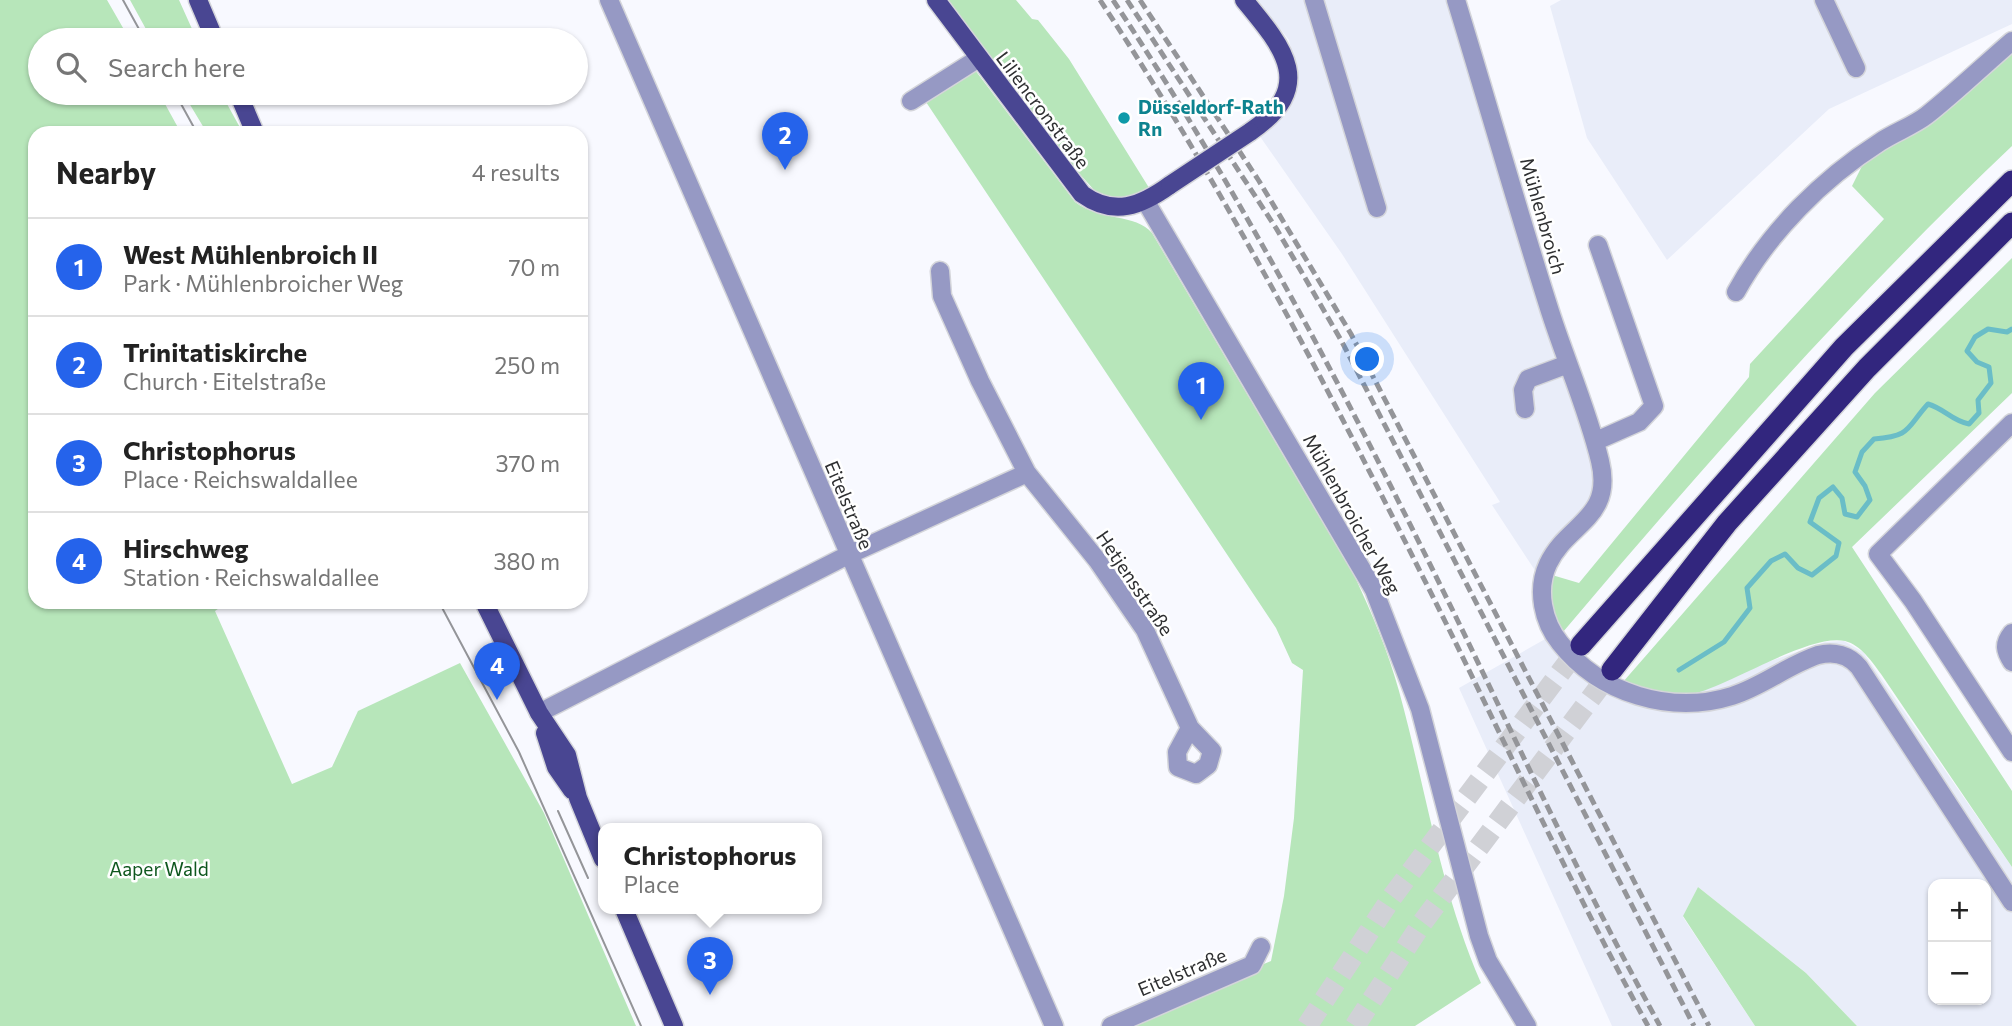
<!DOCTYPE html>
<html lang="en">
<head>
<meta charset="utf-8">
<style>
	:root { --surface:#fff; --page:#f2f2f2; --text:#222; --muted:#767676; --line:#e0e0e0; --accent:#2563eb }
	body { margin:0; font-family:Commissioner,sans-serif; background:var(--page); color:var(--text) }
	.controls { position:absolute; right:21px; bottom:21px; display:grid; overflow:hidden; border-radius:14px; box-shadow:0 2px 5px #0004 }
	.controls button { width:63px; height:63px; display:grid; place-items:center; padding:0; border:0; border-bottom:2px solid var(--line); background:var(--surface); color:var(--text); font:35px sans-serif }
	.you { position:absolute; left:1368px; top:360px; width:24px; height:24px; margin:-18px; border:5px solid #fff; border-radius:50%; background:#1a73e8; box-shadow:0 0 0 10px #1a73e833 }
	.badge { display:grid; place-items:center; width:46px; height:46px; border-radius:50%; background:var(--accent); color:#fff; font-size:23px; font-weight:700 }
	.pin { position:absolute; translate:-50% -58px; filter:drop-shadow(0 2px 4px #0008) }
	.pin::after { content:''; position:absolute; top:37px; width:24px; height:21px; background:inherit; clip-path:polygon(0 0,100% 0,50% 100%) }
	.popup { position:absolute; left:598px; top:823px; width:224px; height:91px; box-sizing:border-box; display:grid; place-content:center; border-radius:14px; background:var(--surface); filter:drop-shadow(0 2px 5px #0005); font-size:23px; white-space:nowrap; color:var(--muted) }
	.popup b { font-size:26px; color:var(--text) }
	.popup::after { content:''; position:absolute; left:50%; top:100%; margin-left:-14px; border:14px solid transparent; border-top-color:var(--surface) }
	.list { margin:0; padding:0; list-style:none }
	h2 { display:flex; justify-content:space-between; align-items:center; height:91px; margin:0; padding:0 28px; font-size:30px }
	h2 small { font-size:23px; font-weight:400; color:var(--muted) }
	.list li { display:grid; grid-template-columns:46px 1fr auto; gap:21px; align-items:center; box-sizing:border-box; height:98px; padding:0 28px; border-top:2px solid var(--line) }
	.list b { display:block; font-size:26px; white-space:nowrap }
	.list p { margin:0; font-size:23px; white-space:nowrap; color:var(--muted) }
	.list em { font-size:23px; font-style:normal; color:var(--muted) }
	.icon { flex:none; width:38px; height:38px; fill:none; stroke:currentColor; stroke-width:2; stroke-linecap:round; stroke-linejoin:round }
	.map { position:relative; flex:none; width:2012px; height:1026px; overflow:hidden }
	.search { position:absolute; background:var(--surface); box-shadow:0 2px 5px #0004; left:28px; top:28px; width:560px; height:77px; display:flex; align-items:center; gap:18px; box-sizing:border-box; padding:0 24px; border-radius:38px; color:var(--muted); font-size:26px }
	.panel { position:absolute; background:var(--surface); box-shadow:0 2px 5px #0004; left:28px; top:126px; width:560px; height:483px; border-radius:21px }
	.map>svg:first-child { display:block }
</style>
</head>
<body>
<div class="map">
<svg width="2012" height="1026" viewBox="0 0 2012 1026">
	<rect width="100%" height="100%" fill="#f8f9ff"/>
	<path fill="#e9edf9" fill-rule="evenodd" d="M1257,0h192l142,446 8,43 -61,86 -46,-70 8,-3 -158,-248 -83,-119 28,-25 7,-21 1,-22 -6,-27z
		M1561,0h451v24l-183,85 -162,151 -80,-122 -37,-132z
		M1547,638l40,41 104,16 74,-32 60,-21 19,-1 19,11 149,215v159h-155l-51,-53 -108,-86 -15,30 72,109h-143l-153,-338zM1933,884h53v116h-53z"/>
	<path fill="#b7e6ba" d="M0,0h107l23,40h-90v53h119l22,40h-146v469h193l-13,9 77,173 40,-17 26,-56 102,-48 84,150 92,213h-636z
		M130,0h49l18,40h-45z
		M947,0h69l16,19 6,1 31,39 82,132 -16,6h-24l-16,-6 -27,-30z
		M2012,51v95c-160,152 -307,318 -449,486l-11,-22v-35l27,8 170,-206 1,-13 134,-145 -32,-33 11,-22 67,-43z
		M975,70l100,132c27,20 60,11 77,31l203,344c17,37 33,74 44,114 27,98 41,198 82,292l-66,43h-300l156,-65 13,-65 10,-78 9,-148 -11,-7 -16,-35 -350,-526z
		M183,93h38l22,40h-36z
		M2012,258v135l-160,154 160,244v76l-131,-193c-9,-12 -20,-29 -36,-33 -36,-8 -115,45 -153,53 -24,6 -46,-4 -69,-12l252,-289z
		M1698,887l108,86 51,53h-102l-72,-110z"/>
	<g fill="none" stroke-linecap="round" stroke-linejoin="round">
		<path stroke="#6abdc7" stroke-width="5" d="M1679,670l45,-28 26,-34 -3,-20 24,-27 14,-7 13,14 14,7 24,-19 3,-13 -29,-21 9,-24 14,-11 9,11 3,16 12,3 13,-17 -5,-14 -10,-14 7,-20 12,-13c38,-3 32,-11 54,-35 17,5 24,17 41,20l10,-11 -1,-13 13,-17 -2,-16 -12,-5 -10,-11 8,-14 13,-8 19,3 5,-3"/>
		<path stroke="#d0d1d6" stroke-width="21" stroke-dasharray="21 10" stroke-linecap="butt" d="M1307,1026l85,-129 189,-252
			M1355,1026l67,-103 190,-253"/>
		<g stroke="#d4d5da" stroke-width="21">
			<path id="minor" d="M609,0l445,1026
				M1314,0l63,208
				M1456,0c31,101 60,204 92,305 16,52 39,102 52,156 14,58 -33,62 -52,103 -12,26 -5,58 12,79 40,51 111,72 172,53 31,-10 56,-31 86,-41 16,-4 31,0 41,12l153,235
				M1824,0l32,68
				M911,101l68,-43
				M1146,202l228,388 46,119 59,227 9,25 39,65
				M940,271l2,25 38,85 47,92 70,87 48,70 45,98 -13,24 1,15 18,7 12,-9 4,-14 -22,-23
				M1736,292c33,-60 86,-113 144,-150 15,-10 33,-16 47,-27 29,-23 57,-50 85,-74
				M1525,409l-2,-19 5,-11 40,-15
				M2012,423l-134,131 35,47 99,151
				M1596,441l43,-19 15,-16 -56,-161
				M2012,633c-9,11 -7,18 0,29
				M539,713l309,-158 179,-82
				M1111,1026l141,-61 9,-18"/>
		</g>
		<g stroke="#d4d5da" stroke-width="21">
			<path id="major" d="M198,0l17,40
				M936,0l146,194c32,23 59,12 88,-9
				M1244,0c40,48 73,87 6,132
				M238,93l17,40
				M484,602l55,111 28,42 11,43 25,61
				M545,733l11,34 16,23
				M624,909l50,117"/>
		</g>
		<g stroke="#d4d5da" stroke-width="24">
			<path id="highway" d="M1581,645l263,-298 168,-166
				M1612,670l115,-147 140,-155 145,-145"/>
		</g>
		<use href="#minor" stroke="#9699c4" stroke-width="18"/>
		<use href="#major" stroke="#494692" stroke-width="18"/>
		<use href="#highway" stroke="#32267e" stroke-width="21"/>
		<path stroke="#949599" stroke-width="2" d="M123,0l22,40
			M175,93l22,40
			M439,602l80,150 122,274
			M558,811l30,67"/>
		<path stroke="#949599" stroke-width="5" stroke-dasharray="10 5" stroke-linecap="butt" d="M1100,0c129,196 236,403 341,613 68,138 133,278 207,413
			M1113,0c129,195 238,403 341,613 67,138 132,278 206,413
			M1127,0l149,228 65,112 353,686
			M1140,0l119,181 92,153 358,692"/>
		<g stroke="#d4d5da" stroke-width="21" stroke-linecap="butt">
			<path id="major-bridge" d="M1170,185l80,-53"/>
		</g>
		<use href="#major-bridge" stroke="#494692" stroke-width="18"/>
	</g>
	<circle fill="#0f9aa8" stroke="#fff" stroke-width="2.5" cx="1124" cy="118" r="7"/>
	<g text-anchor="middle" stroke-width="5" stroke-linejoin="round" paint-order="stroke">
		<g font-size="19" font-weight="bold" fill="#0d838f" stroke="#fff" text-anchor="start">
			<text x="1138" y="114">Düsseldorf-Rath<tspan x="1138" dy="22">Rn</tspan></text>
		</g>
		<g font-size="19" fill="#2e2f31" stroke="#fff">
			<text transform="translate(1043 110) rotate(53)" y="7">Liliencronstraße</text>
			<text transform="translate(1543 216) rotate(74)" y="7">Mühlenbroich</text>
			<text transform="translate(849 505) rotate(67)" y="7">Eitelstraße</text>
			<text transform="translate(1352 514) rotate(61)" y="7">Mühlenbroicher Weg</text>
			<text transform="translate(1135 583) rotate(56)" y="7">Hetjensstraße</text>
			<text transform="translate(1182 972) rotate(-23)" y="7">Eitelstraße</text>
		</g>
		<g font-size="19" fill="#0e571e" stroke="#fff">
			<text x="159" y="876">Aaper Wald</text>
		</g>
	</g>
</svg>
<div class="controls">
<button>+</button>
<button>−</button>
</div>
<div class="you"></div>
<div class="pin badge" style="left:1201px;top:420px">1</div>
<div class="pin badge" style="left:785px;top:170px">2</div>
<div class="pin badge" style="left:710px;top:995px">3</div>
<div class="popup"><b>Christophorus</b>Place</div>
<div class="pin badge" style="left:497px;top:700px">4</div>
<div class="search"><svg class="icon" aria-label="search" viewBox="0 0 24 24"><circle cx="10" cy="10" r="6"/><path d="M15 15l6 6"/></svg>Search here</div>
<section class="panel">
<h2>Nearby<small>4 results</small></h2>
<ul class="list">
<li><span class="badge">1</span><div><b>West Mühlenbroich II</b><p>Park · Mühlenbroicher Weg</p></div><em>70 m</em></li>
<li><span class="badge">2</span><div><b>Trinitatiskirche</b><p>Church · Eitelstraße</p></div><em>250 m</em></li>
<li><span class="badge">3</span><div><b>Christophorus</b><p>Place · Reichswaldallee</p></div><em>370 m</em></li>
<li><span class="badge">4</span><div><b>Hirschweg</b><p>Station · Reichswaldallee</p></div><em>380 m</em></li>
</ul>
</section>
</div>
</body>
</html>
